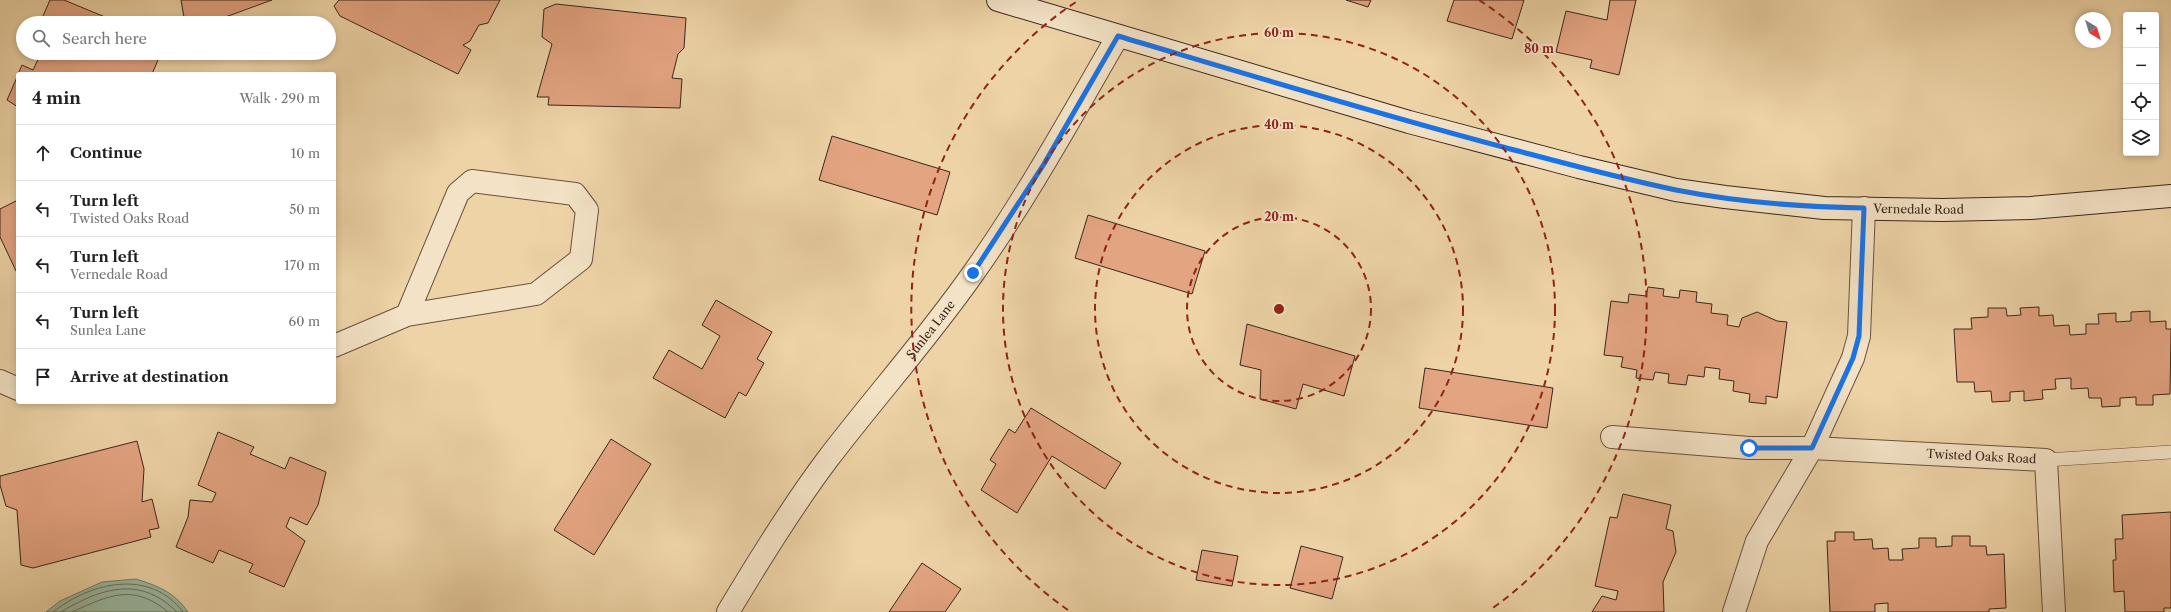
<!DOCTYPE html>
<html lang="en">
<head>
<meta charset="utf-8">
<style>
	:root { --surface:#fff; --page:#f2f2f2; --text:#202124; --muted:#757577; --line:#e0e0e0 }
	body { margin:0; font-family:"Libre Caslon Text",serif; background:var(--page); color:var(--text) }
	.controls { position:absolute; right:12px; top:12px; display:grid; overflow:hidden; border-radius:4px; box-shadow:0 2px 6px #0003 }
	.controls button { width:36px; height:36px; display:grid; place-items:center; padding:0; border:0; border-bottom:1px solid var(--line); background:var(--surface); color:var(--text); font:20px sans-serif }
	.compass { position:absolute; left:2075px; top:12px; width:36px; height:36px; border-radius:50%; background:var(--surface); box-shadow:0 2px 6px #0003; rotate:142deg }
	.stop { position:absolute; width:12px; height:12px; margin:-9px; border:3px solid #1a73e8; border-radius:50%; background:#fff }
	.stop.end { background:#1a73e8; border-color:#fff; box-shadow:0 1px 4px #0008 }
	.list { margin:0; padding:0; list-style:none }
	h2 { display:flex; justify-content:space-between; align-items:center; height:52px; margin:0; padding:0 16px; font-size:17px }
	h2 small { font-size:13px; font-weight:400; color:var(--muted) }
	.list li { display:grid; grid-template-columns:26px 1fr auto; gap:12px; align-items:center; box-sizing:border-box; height:56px; padding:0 16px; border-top:1px solid var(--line) }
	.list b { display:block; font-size:15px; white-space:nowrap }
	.list p { margin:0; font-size:13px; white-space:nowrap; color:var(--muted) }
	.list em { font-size:13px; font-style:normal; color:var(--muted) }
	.icon { flex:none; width:22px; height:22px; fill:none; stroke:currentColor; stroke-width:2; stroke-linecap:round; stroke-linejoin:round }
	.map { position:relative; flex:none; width:2171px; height:612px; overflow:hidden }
	.search { position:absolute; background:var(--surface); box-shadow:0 2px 6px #0003; left:16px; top:16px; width:320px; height:44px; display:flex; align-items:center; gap:10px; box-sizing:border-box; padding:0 14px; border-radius:22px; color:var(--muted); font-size:15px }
	.panel { position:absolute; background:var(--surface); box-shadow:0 2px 6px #0003; left:16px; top:72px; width:320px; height:332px; border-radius:4px }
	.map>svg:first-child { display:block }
</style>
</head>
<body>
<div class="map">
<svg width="2171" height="612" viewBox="0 0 2171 612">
	<rect width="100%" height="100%" fill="#edd3a6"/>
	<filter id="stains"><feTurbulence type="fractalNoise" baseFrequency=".005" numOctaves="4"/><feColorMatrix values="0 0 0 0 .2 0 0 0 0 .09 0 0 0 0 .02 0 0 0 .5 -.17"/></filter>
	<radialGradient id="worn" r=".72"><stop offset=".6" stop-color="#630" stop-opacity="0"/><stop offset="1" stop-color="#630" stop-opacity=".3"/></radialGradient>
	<path fill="#9ab9a2" stroke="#747e6c" d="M136,579c22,7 38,13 52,33h-142l14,-11 42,-19z"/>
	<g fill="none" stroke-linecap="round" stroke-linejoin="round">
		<path stroke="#6a705e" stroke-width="1" d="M53,612c38,-30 97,-44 130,0
			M61,612c7,-5 15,-8 22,-12 35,-16 65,-17 94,12
			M72,612c37,-17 62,-29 96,0"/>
	</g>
	<path fill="#e3a481" stroke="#3b261b" d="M50,0h14l41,17 -3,6h-62z
		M181,0h91l-63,23h-24z
		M339,0h161l-12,23 -9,2 -9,16 -7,4 8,5 -13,24 -118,-58 -6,-10z
		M1346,0h25l-3,7z
		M1454,0h70l-12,39 -65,-18z
		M1610,0h26l-17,75 -29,-7 2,-8 -36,-8 10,-41 41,9z
		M556,4l130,14 -2,30 -6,6 -6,24 10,1 -2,29 -132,-3 1,-8h-12l15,-53 -10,-7 2,-28z
		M41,53h120l-9,21h-134l4,-9 11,5z
		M18,75v32l-11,-7z
		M832,136l118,36 -13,43 -118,-35z
		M18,200v75l-18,-38v-28z
		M1088,215l117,36 -13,43 -117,-36z
		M1648,287l16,2 -1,7 16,2 1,-8 17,2 -1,10 16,2 -1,9 17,2 -1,10 12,2 3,-9 15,-6 20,9 10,1 -10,76 -11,-2v8l-17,-2 1,-8 -17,-3 1,-10 -15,-2 1,-10 -15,-2 -1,10 -16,-2 -2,10 -18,-2 1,-9 -14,-2 -2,8 -17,-2 1,-8 -16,-3 2,-10 -19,-2 7,-54 17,2 1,-9 17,2z
		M716,300l56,32 -15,27 7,4 -18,33 -7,-4 -14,26 -72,-40 16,-28 33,19 18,-33 -18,-11z
		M2039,307v9l14,-1 1,11 15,-1 1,10 16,-1v-10h13l-1,-10 18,-1v9l15,-1v-9l19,-1v11l16,-1v8h5l-1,65 -17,1v10h-17v-8l-16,1v8l-18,1 -1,-9h-12l-1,-10 -17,1v-11l-16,1 1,10 -14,1 1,9 -19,2v-10l-14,1v9l-18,1 -1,-11 -16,1 -1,-10h-17l-3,-53h18l-1,-11 17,-1v-9h18l1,8 14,-1 -1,-7z
		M1247,324l108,32 -11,40 -41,-12 -7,25 -36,-10 1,-29 -21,-5z
		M1425,368l128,20 -6,40 -128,-20z
		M1031,408l90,55 -16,26 -53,-33 -35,57 -36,-23 15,-26 -6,-4 19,-31 6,4z
		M218,432l36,15 -4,7 35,15 5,-12 36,15 -8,33 -11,20 -17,-8 -4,10 19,14 -21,46 -35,-15 4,-8 -34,-14 -6,13 -37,-16 12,-30 2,-17 22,2 4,-9 -18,-8z
		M611,439l40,25 -57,91 -40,-25z
		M137,441l7,28 -2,33 10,-3 7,29 -10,2 2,7 -118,31 -12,-3 -4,-55 -11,-4 -6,-21v-9z
		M1623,494l48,11 -5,24 7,2 3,21 -13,30 1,30h-72l10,-16 14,4 2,-9 -23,-5 15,-69 7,1z
		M2171,512v96h-7v4h-39l-1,-21 -10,1 -1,-32h3l-1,-21h8l-1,-24z
		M1835,532h19v8l18,-1 1,10 15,-1 1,12h14l-1,-11 17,-1v-10h17v9l16,-1v-10h18v10h16l1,9 17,-1 2,54 -17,1v3h-101v-9l-13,1v8h-45l-3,-71h8z
		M1301,546l42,11 -11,42 -42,-11z
		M1202,550l36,6 -6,30 -36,-6z
		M922,563l39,26 -16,23h-56z"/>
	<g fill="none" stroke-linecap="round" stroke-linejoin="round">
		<g stroke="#68513e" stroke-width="14">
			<path id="lane" d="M2046,460l125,-8"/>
		</g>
		<g stroke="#68513e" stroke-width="24">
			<g id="street">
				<path d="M334,346l73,-31 129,-21 45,-35 6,-49 -12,-16 -103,-13 -14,12 -51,122"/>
				<path d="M0,381l18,8"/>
				<path id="s1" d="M1612,437l137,11h63l234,12 8,152"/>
				<path id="s2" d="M728,612c31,-52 63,-104 99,-152 48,-63 100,-121 145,-185 54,-76 99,-158 146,-239"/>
				<path d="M1734,612l23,-71 55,-93 41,-90 6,-22 5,-128"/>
			</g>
		</g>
		<g stroke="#3b261b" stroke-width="24">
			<g id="secondary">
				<path id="s3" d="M998,0l411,122 170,45 97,23 49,7 99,11 119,2 88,-2 140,-12"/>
			</g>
		</g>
		<use href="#lane" stroke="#f3e2c5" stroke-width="13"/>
		<use href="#street" stroke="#f3e2c5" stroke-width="22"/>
		<use href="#secondary" stroke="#f3e2c5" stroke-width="22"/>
	</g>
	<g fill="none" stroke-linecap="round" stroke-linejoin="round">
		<path stroke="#1a73e8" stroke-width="5" d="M973,273l71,-109 74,-128c128,38 256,77 385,111 57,15 115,31 173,43 61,12 125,17 188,18l-5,128 -6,22 -41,90h-63"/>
	</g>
	<g fill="none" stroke="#8f2418" stroke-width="2" stroke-dasharray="7 5">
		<circle cx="1279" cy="309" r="92"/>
		<circle cx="1279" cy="309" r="184"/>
		<circle cx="1279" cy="309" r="276"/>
		<path d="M1068 610A368 368 0 0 1 1079 0M1479 0A368 368 0 0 1 1490 610"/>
	</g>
	<g text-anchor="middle" stroke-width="4" stroke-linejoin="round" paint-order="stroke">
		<g font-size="12" fill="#3b261b" stroke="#f3e2c5">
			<text dy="4" stroke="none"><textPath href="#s3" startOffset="948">Vernedale Road</textPath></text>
			<text dy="4" stroke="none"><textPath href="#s2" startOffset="348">Sunlea Lane</textPath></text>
			<text dy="4" stroke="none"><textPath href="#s1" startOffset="370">Twisted Oaks Road</textPath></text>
		</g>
	</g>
	<circle cx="1279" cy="309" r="6" fill="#8f2418" stroke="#f3e2c5" stroke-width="2"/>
	<g font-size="12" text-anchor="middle" font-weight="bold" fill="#8f2418" stroke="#f3e2c5" stroke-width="4" stroke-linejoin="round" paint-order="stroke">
		<text x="1279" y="37">60 m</text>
		<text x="1539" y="53">80 m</text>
		<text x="1279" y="129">40 m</text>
		<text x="1279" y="221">20 m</text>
	</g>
	<rect width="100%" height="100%" filter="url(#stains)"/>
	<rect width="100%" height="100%" fill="url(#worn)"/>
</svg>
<div class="controls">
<button>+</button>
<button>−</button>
<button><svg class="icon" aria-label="locate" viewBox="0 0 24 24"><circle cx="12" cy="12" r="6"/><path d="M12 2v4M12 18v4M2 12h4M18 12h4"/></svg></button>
<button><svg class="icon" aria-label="layers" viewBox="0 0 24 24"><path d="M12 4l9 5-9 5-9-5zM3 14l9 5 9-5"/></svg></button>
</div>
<svg class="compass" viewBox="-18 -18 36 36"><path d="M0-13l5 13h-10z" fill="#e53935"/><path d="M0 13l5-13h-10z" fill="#757577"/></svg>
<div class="stop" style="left:1749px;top:448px"></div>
<div class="stop end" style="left:973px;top:273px"></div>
<div class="search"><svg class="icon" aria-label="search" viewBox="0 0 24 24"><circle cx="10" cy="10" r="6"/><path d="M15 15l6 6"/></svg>Search here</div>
<section class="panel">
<h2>4 min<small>Walk · 290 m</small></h2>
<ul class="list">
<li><svg class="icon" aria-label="ahead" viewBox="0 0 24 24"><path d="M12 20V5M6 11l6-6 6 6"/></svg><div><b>Continue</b></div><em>10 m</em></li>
<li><svg class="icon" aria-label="left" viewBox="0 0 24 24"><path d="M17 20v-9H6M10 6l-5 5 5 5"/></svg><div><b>Turn left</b><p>Twisted Oaks Road</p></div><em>50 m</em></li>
<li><svg class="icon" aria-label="left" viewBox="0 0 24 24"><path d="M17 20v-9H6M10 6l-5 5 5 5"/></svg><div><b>Turn left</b><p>Vernedale Road</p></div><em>170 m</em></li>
<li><svg class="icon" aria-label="left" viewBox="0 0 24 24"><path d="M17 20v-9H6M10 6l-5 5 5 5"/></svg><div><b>Turn left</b><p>Sunlea Lane</p></div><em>60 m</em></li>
<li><svg class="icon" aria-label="arrive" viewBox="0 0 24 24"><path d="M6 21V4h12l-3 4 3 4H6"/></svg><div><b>Arrive at destination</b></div></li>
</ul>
</section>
</div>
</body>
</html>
